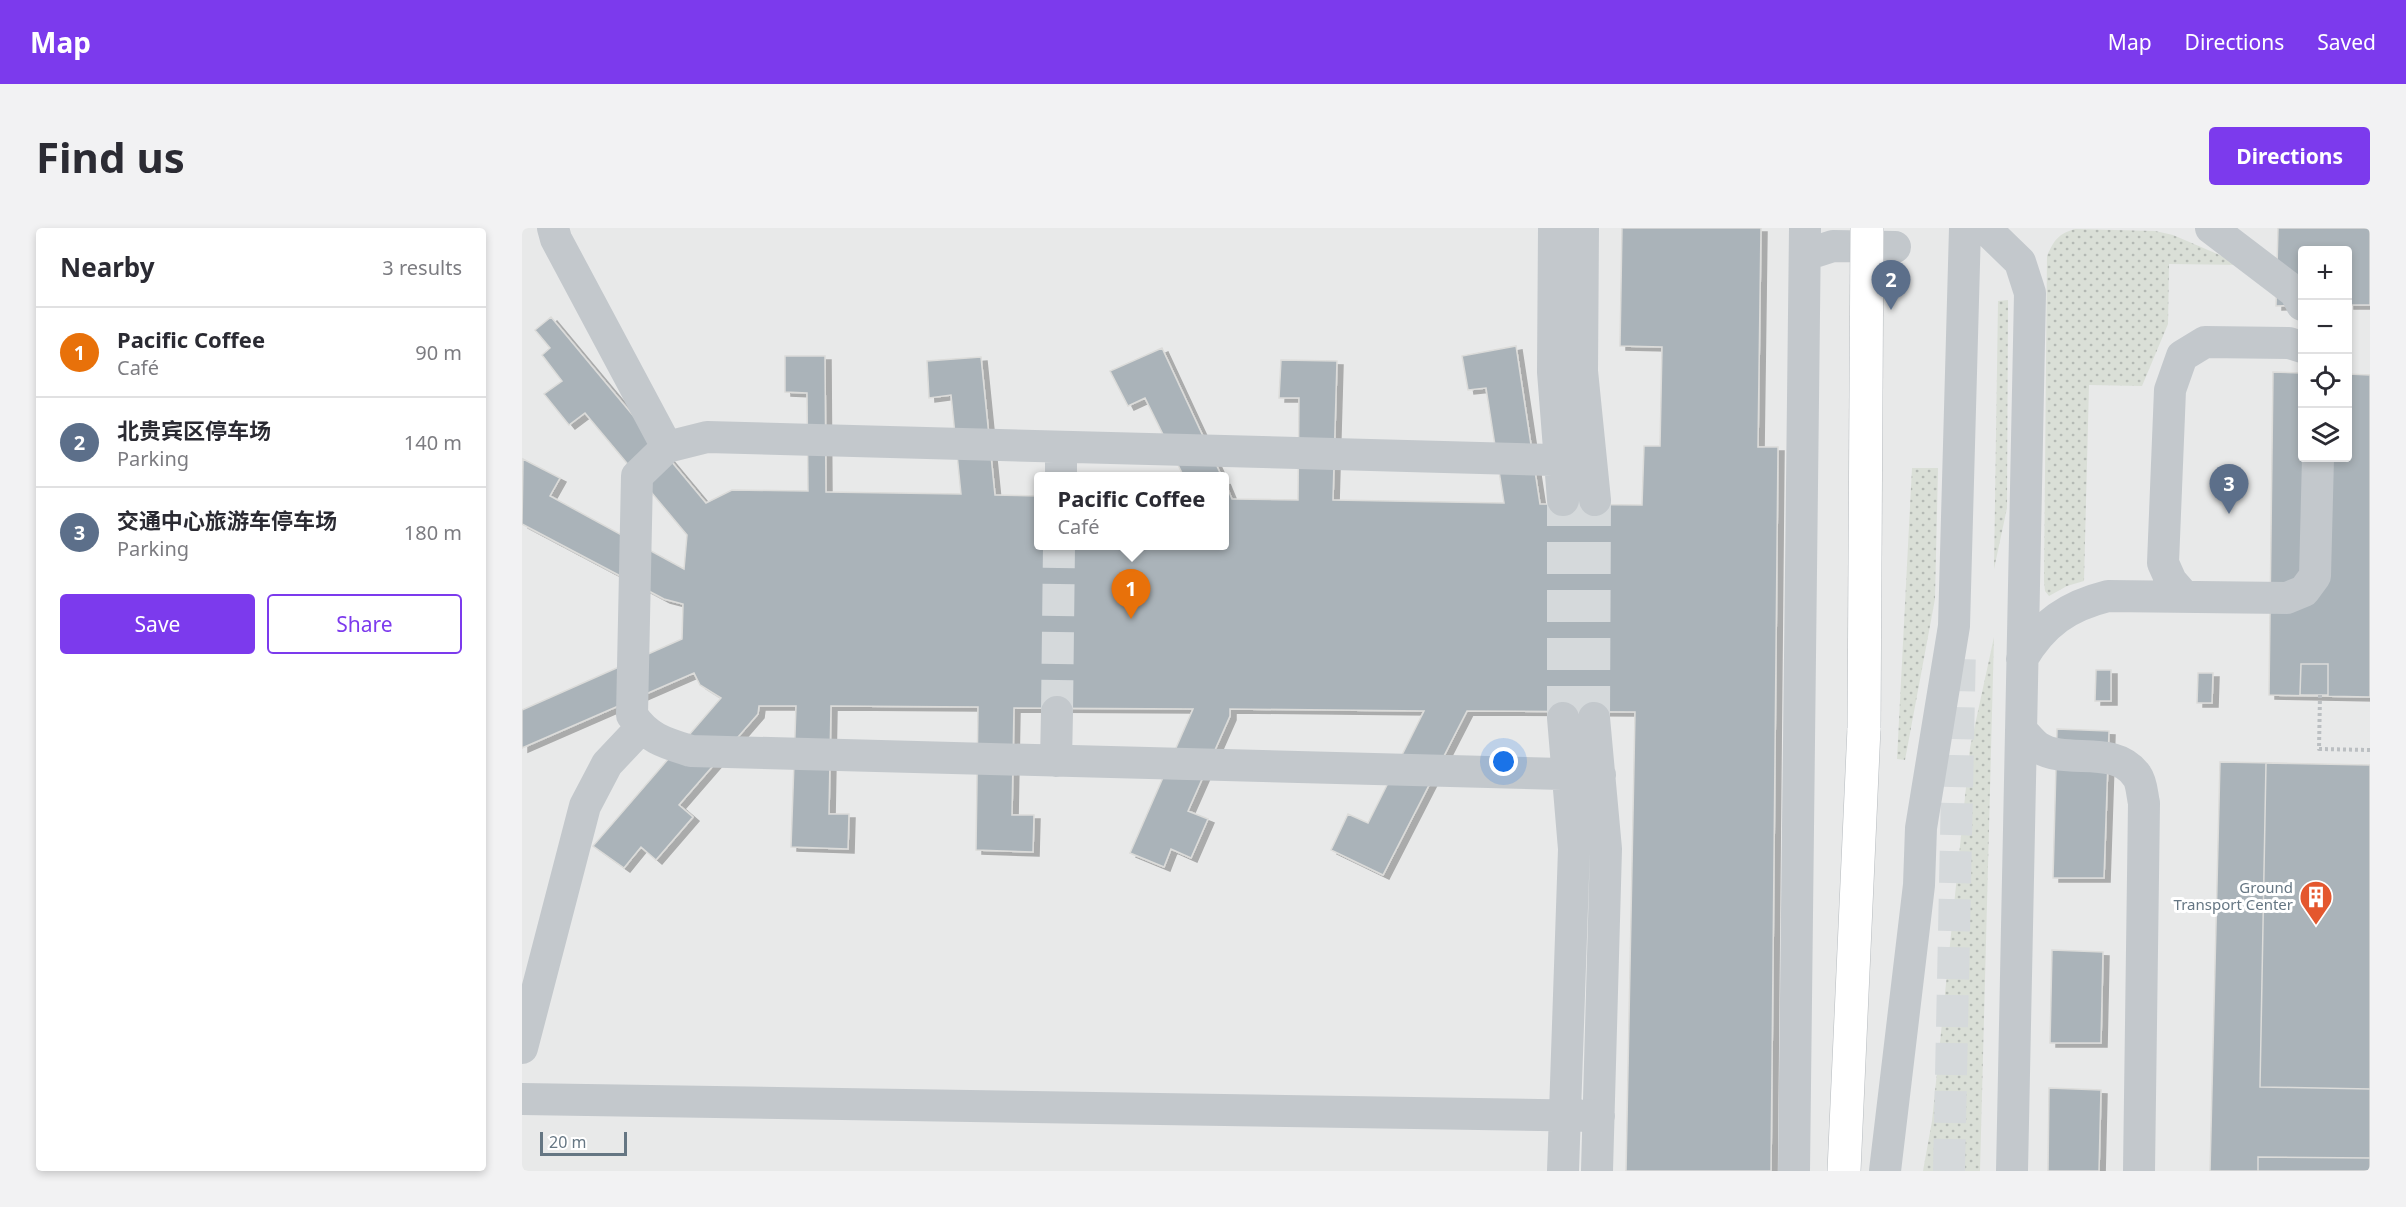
<!DOCTYPE html>
<html lang="en">
<head>
<meta charset="utf-8">
<style>
	:root { --surface:#fff; --page:#f2f2f3; --text:#2b2b33; --muted:#7c7c81; --line:#e1e1e2; --accent:#7c3aed }
	body { margin:0; font-family:"Noto Sans","Noto Sans SC",sans-serif; background:var(--page); color:var(--text) }
	.controls { position:absolute; right:18px; top:18px; display:grid; overflow:hidden; border-radius:6px; box-shadow:0 3px 9px #0003 }
	.controls button { width:54px; height:54px; display:grid; place-items:center; padding:0; border:0; border-bottom:2px solid var(--line); background:var(--surface); color:var(--text); font:30px sans-serif }
	.scale { position:absolute; left:18px; bottom:15px; width:87px; box-sizing:border-box; padding-left:6px; border:3px solid #657683; border-top:0; font-size:16px; line-height:21px; white-space:nowrap; color:#657683; -webkit-text-stroke:4px #fff; paint-order:stroke }
	.you { position:absolute; left:982px; top:534px; width:21px; height:21px; margin:-15px; border:4px solid #fff; border-radius:50%; background:#1a73e8; box-shadow:0 0 0 9px #1a73e833 }
	.badge { display:grid; place-items:center; width:39px; height:39px; border-radius:50%; background:var(--accent); color:#fff; font-size:20px; font-weight:700 }
	.pin { position:absolute; translate:-50% -50px; filter:drop-shadow(0 2px 3px #0008) }
	.pin::after { content:''; position:absolute; top:32px; width:21px; height:18px; background:inherit; clip-path:polygon(0 0,100% 0,50% 100%) }
	.popup { position:absolute; left:512px; top:244px; width:195px; height:78px; box-sizing:border-box; display:grid; place-content:center; border-radius:6px; background:var(--surface); filter:drop-shadow(0 2px 4px #0005); font-size:20px; white-space:nowrap; color:var(--muted) }
	.popup b { font-size:22px; color:var(--text) }
	.popup::after { content:''; position:absolute; left:50%; top:100%; margin-left:-12px; border:12px solid transparent; border-top-color:var(--surface) }
	.list { margin:0; padding:0; list-style:none }
	h2 { display:flex; justify-content:space-between; align-items:center; height:78px; margin:0; padding:0 24px; font-size:26px }
	h2 small { font-size:20px; font-weight:400; color:var(--muted) }
	.list li { display:grid; grid-template-columns:39px 1fr auto; gap:18px; align-items:center; box-sizing:border-box; height:90px; padding:0 24px; border-top:2px solid var(--line) }
	.list b { display:block; font-size:22px; white-space:nowrap }
	.list p { margin:0; font-size:20px; white-space:nowrap; color:var(--muted) }
	.list em { font-size:20px; font-style:normal; color:var(--muted) }
	.actions { display:flex; gap:12px; padding:18px 24px }
	.actions a { flex:1; padding:14px 0; border:2px solid var(--accent); border-radius:6px; text-align:center; font-size:21px; color:var(--accent) }
	.actions .main { background:var(--accent); color:#fff }
	.icon { flex:none; width:33px; height:33px; fill:none; stroke:currentColor; stroke-width:2; stroke-linecap:round; stroke-linejoin:round }
	.map { position:relative; flex:none; width:1848px; height:943px; overflow:hidden; border-radius:6px }
	header { display:flex; align-items:center; gap:36px; box-sizing:border-box; height:84px; padding:0 30px; background:var(--accent); color:#fff }
	header strong { font-size:28px }
	nav { display:flex; gap:33px; margin-inline-start:auto; font-size:21px }
	.intro { display:flex; align-items:center; justify-content:space-between; box-sizing:border-box; height:144px; padding:0 36px }
	h1 { margin:0; font-size:42px }
	.button { padding:15px 27px; border-radius:6px; background:var(--accent); color:#fff; font-size:21px; font-weight:700 }
	main { display:flex; gap:36px; padding:0 36px }
	aside { flex:1; background:var(--surface); border-radius:6px; box-shadow:0 3px 9px #0003 }
	.map>svg:first-child { display:block }
</style>
</head>
<body>
<header>
<strong>Map</strong>
<nav><a>Map</a><a>Directions</a><a>Saved</a></nav>
</header>
<div class="intro"><h1>Find us</h1><a class="button">Directions</a></div>
<main>
<aside>
<h2>Nearby<small>3 results</small></h2>
<ul class="list">
<li><span class="badge" style="background:#e8710a">1</span><div><b>Pacific Coffee</b><p>Café</p></div><em>90 m</em></li>
<li><span class="badge" style="background:#5c6f8a">2</span><div><b>北贵宾区停车场</b><p>Parking</p></div><em>140 m</em></li>
<li><span class="badge" style="background:#5c6f8a">3</span><div><b>交通中心旅游车停车场</b><p>Parking</p></div><em>180 m</em></li>
</ul>
<div class="actions"><a class="main">Save</a><a>Share</a></div>
</aside>
<div class="map">
<svg width="1848" height="943" viewBox="0 0 1848 943">
	<defs>
		<pattern id="grass-dots" width="8" height="8" patternUnits="userSpaceOnUse" patternTransform="scale(1.5)"><rect width="8" height="8" fill="#dadfd7"/><path d="M2 2h.1M6 6h.1" fill="none" stroke="#b4b9b4" stroke-width="1.8" stroke-linecap="round"/></pattern>
		<filter id="shadow"><feDropShadow dx="6" dy="4" stdDeviation="0" flood-color="#0004"/></filter>
	</defs>
	<rect width="100%" height="100%" fill="#fafaf8"/>
	<path fill="#e8e9e9" fill-rule="evenodd" d="M0,0h1848v943h-1848zM1780,22h46v208h-46zM516,249h186v69h-186z"/>
	<path fill="url(#grass-dots)" d="M1553,1l80,2 18,4 70,30 -74,-1 -1,60 -26,62 -53,-1 -5,196 -17,5 -18,10 -4,-5 -1,-10 3,-325c7,-16 11,-22 28,-27z
		M1486,72l-1,208 -13,61 4,-268z
		M1390,240h26l-3,131 -30,161 -8,-1z
		M1472,409l-14,534h-57l9,-50 38,-373z"/>
	<path fill="#aab3b9" stroke="#dcdcda" stroke-width="1.5" filter="url(#shadow)" d="M1100,0h139l-3,219h20l-7,724h-145l9,-459 -168,-1 -84,164 -52,-25 17,-36 20,9 56,-112 -194,-2v7l-42,95 20,8 -17,39 -20,-9 -7,18 -34,-14 63,-144 -179,-1 -2,107h22l-1,37 -57,-2 2,-143 -147,-1 -2,108h20l-1,35 -57,-2 5,-141h-37l-1,8 -79,91 14,12 -37,43 -15,-13 -17,21 -31,-22 128,-148 -21,-13 -6,-12 -172,75v-38l160,-71 1,-35 -19,-5 -142,-75 1,-65 37,19 -10,18 134,73 3,-34 -102,-122 -16,12 -25,-31 18,-13 -20,-26 8,-7 -15,-18 16,-13 155,186 26,-13 76,1 -1,-98 -22,-1v-36h40l1,136 135,2 -10,-99 -22,3 -2,-37 54,-4 14,138 43,1v50h186v-66l8,19 66,1 1,-102h-20l2,-38 56,1 -4,139 171,3 -18,-115 -18,2 -6,-34 54,-10 24,158 102,1 2,-59h16l2,-99 -42,-1z
		M1756,0h92v77h-22v-55h-46v55l-26,1z
		M640,120l60,129h-38l-39,-79 -17,8 -18,-35z
		M1751,144l29,1v85h46v-84l22,1v322l-101,-2z
		M1779,436h27v31h-28z
		M1574,442h15v31h-16z
		M1676,445h15l-1,30h-15z
		M1535,501l52,2 -5,147h-51z
		M1698,534l150,3v406h-160z
		M1744,535l104,2v324l-110,-2z
		M1530,722l51,2 -2,91h-51z
		M1527,860l52,2 -2,81h-51z
		M1736,929l112,1v13h-112z"/>
	<g fill="none" stroke-linecap="round" stroke-linejoin="round">
		<path stroke="#d5d9db" stroke-width="32" stroke-dasharray="32 16" stroke-linecap="butt" d="M535,484l2,-166
			M1041,490v-218
			M1072,490l1,-218
			M1427,943l11,-524"/>
		<g stroke="#b5babe" stroke-width="34">
			<path id="major" d="M1322,943l20,-443"/>
		</g>
		<path stroke="#bbbfc2" stroke-width="4" stroke-dasharray="3 3" stroke-linecap="butt" d="M1798,467l-1,54 51,1"/>
		<path stroke="#c3c8cc" stroke-width="32" d="M31,0l3,11 111,208
			M1032,0l-1,144 10,128
			M1061,0l-1,143 13,129
			M1463,0l35,34 10,31 -18,878
			M1689,0l84,64 7,13
			M1283,27l28,-9 62,1
			M1069,233l-884,-24 -40,10 -30,29 -5,239c15,23 33,28 59,36l909,24
			M539,249v-30
			M1663,369l-14,-16 -8,-18 7,-173 12,-34 23,-14 84,1 13,4
			M1500,431c21,-36 46,-53 86,-63l179,2 17,-7 11,-15 3,-118
			M1041,490l11,131 -11,322
			M1072,490l12,131 -9,322
			M1499,502c5,5 11,13 17,17 28,19 77,-4 99,29 5,7 5,19 7,27l-5,368
			M534,533l1,-49
			M0,820l63,-242 22,-42 33,-35
			M0,871l1077,17
			M1272,943l11,-943
			M1363,943l34,-286 2,-57 33,-202 11,-398"/>
		<use href="#major" stroke="#fff" stroke-width="33"/>
		<g stroke="#b5babe" stroke-width="34" stroke-linecap="butt">
			<path id="major-bridge" d="M1342,500l3,-500"/>
		</g>
		<use href="#major-bridge" stroke="#fff" stroke-width="33"/>
	</g>
	<defs>
		<g id="building-pin" transform="scale(1.725)"><path d="M0 17L-7.5 6A9.5 9.5 0 1 1 7.5 6Z" fill="#e4572e" stroke="#fff"/><path d="M-4-6H4V6H1V3H-1V6H-4ZM-2.5-4.3h1.7v1.8h-1.7ZM.8-4.3h1.7v1.8H.8ZM-2.5-1h1.7V.8h-1.7ZM.8-1h1.7V.8H.8Z" fill="#fff"/></g>
	</defs>
	<g fill-rule="evenodd">
		<use href="#building-pin" x="1794" y="669"/>
	</g>
	<g text-anchor="middle" stroke-width="6" stroke-linejoin="round" paint-order="stroke">
		<g font-size="15" fill="#657683" stroke="#fff" text-anchor="end">
			<text x="1771" y="665">Ground<tspan x="1771" dy="17">Transport Center</tspan></text>
		</g>
	</g>
</svg>
<div class="controls">
<button>+</button>
<button>−</button>
<button><svg class="icon" aria-label="locate" viewBox="0 0 24 24"><circle cx="12" cy="12" r="6"/><path d="M12 2v4M12 18v4M2 12h4M18 12h4"/></svg></button>
<button><svg class="icon" aria-label="layers" viewBox="0 0 24 24"><path d="M12 4l9 5-9 5-9-5zM3 14l9 5 9-5"/></svg></button>
</div>
<div class="scale">20 m</div>
<div class="you"></div>
<div class="pin badge" style="left:609px;top:391px;background:#e8710a">1</div>
<div class="popup"><b>Pacific Coffee</b>Café</div>
<div class="pin badge" style="left:1369px;top:82px;background:#5c6f8a">2</div>
<div class="pin badge" style="left:1707px;top:286px;background:#5c6f8a">3</div>
</div>
</main>
</body>
</html>
